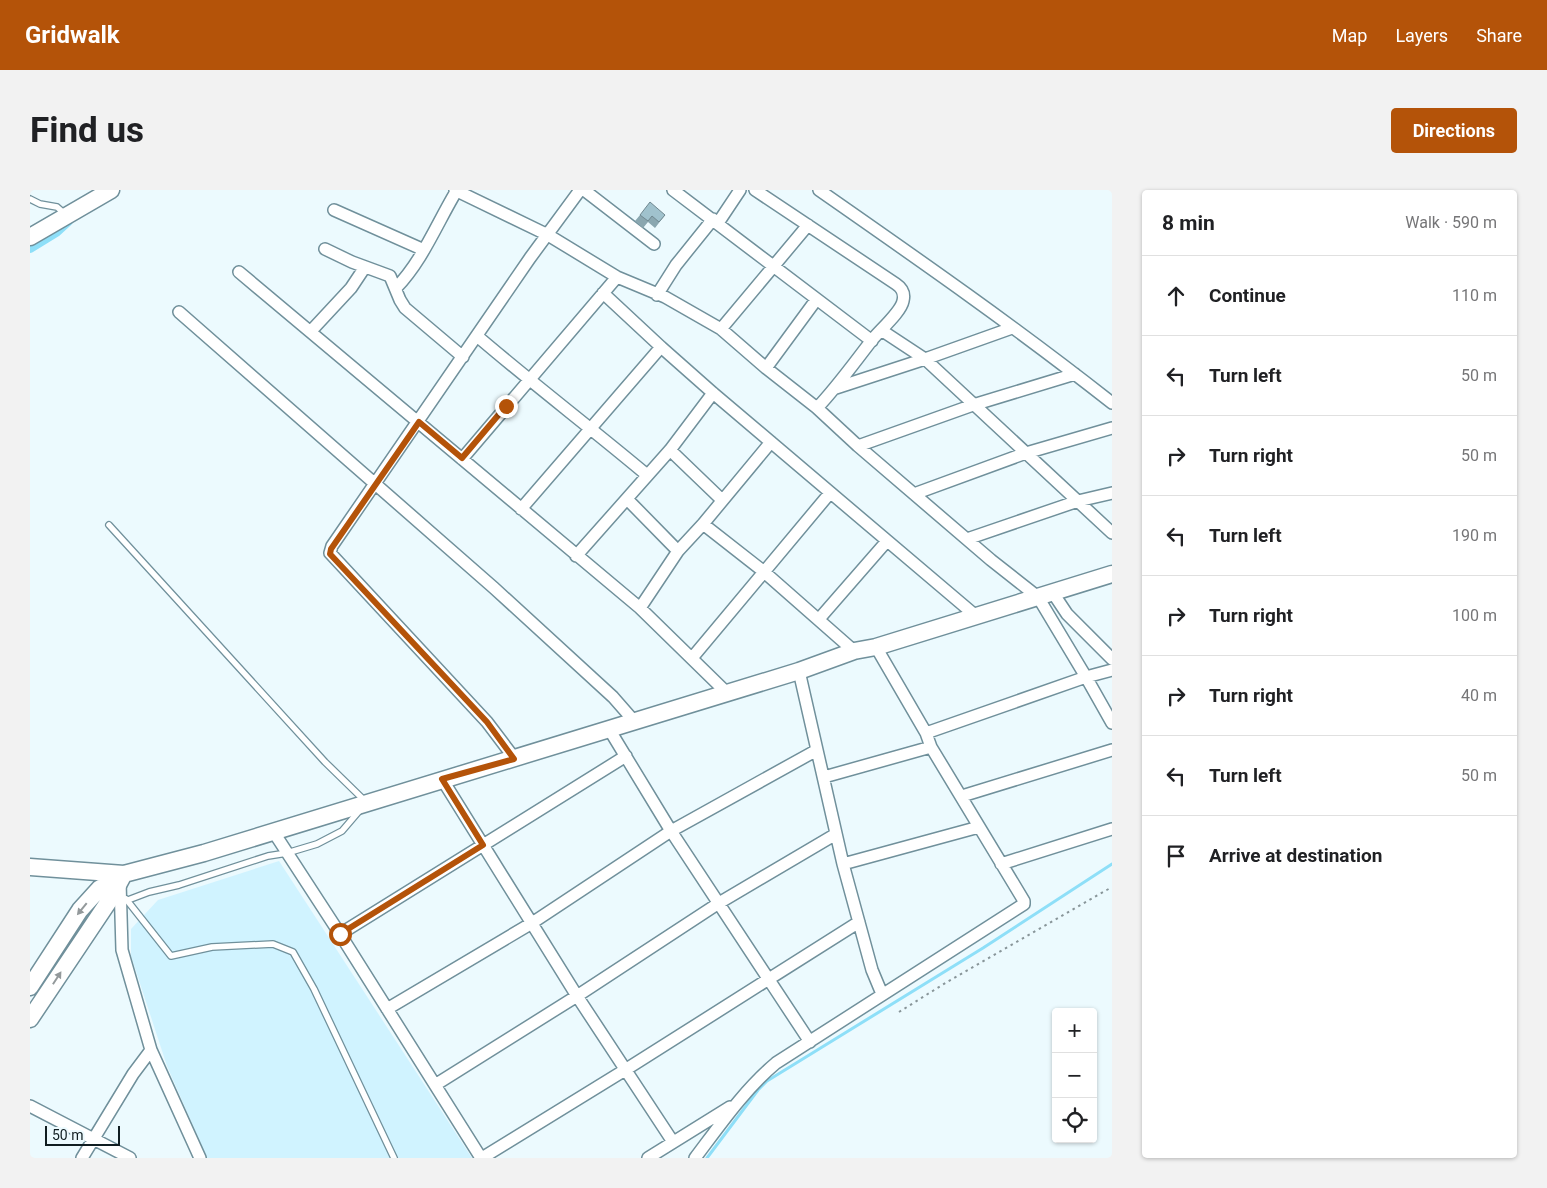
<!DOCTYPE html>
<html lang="en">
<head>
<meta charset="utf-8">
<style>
	:root { --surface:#fff; --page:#f2f2f2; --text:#202124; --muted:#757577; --line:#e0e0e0; --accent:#b45309 }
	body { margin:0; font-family:Roboto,sans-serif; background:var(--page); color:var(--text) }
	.controls { position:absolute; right:15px; bottom:15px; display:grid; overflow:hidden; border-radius:5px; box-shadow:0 1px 4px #0004 }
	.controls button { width:45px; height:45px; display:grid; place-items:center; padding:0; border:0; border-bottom:1px solid var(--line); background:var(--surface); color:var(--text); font:25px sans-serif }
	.scale { position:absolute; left:15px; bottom:12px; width:75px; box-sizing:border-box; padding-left:5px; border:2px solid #101d21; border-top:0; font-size:14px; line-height:18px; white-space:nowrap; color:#101d21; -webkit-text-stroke:4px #ecfafe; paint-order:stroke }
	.stop { position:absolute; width:15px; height:15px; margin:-11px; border:4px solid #b45309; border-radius:50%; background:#fff }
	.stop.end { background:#b45309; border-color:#fff; box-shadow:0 1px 5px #0008 }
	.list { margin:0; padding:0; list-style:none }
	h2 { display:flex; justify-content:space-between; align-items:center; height:65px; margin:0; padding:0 20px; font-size:21px }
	h2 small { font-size:16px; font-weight:400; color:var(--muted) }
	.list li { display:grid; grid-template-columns:32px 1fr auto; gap:15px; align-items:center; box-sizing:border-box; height:80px; padding:0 20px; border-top:1px solid var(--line) }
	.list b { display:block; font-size:19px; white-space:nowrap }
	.list em { font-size:16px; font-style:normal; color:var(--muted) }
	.icon { flex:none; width:28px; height:28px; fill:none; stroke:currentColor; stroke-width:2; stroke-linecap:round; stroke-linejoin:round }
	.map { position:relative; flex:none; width:1082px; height:968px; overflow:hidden; border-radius:5px }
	header { display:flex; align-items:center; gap:30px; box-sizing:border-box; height:70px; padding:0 25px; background:var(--accent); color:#fff }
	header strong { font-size:24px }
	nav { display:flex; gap:28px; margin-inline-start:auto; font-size:18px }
	.intro { display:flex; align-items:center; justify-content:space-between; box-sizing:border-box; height:120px; padding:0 30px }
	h1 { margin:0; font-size:35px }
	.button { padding:12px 22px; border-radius:5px; background:var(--accent); color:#fff; font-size:18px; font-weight:700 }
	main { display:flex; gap:30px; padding:0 30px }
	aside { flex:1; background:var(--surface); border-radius:5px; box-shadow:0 1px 4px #0004 }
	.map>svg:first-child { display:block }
</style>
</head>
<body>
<header>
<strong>Gridwalk</strong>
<nav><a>Map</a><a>Layers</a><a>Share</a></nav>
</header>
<div class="intro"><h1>Find us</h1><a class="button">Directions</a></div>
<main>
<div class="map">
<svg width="1082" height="968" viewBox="0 0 1082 968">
	<rect width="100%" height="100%" fill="#ecfafe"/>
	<path fill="#d0f3ff" d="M249,671l193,297h-265l-40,-92 -36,-110v-27l27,-29z"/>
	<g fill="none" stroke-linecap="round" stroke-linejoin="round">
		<path stroke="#8edff8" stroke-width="3" d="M677,968l51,-68 9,-9 216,-133 129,-84"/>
		<path stroke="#8edff8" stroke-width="10" d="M0,58l26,-16 12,-11"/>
		<g stroke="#70909b" stroke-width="8">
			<path id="lane" d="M0,9l10,5 17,3 9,8
				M79,335l216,237 40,39
				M96,709l45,57 41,-9 61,-3 20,8 21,37 80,169
				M98,710l21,-8 30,-7 89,-29 19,-3 30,-9 25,-13 18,-21"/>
		</g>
		<g stroke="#70909b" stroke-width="14">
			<path id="street" d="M425,0l93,45 69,42 48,20 56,32 45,39 51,40 41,38 133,114 47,37 48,80 26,46
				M554,0l70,54
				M643,0l199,151
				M725,0l141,94c6,4 9,9 7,17 -2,11 -23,29 -31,39 -18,23 -35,47 -55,68
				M789,0c99,69 198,138 293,213
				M304,20l90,40
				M688,33l22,-33
				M295,59l27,13 38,14 10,24 5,8 58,49
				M209,82l401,336 87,85
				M366,98c27,-28 41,-65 61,-98
				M573,103l58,54 52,46 263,223
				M627,105l19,-30 37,-46
				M149,122l315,276 119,109 21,24
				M691,139l87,-104
				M851,140l44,29 87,-31
				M281,141l40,-43 14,-21
				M447,146c56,48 114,92 170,139
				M736,178l50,-68
				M806,198l89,-29 187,174
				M828,256l115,-41 102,-31
				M640,260l52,50
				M432,269l155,-182
				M884,304l112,-41 86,-25
				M597,309l51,52
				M491,319l140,-162
				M673,334l60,47 91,80
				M937,349l111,-38 34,-8
				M546,366l94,-106 43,-57
				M1023,403l14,21 45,45
				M610,418l38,-57 25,-27 68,-82
				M789,429l68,-78
				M662,468l138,-165
				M769,481l44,193 29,106 10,24
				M579,539l62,102 139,211
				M896,543l160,-56 26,-7
				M485,569l-28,-37 -157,-169 2,-7 198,-288 50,-68
				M794,587l107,-30
				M412,589l135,217 96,146
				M932,606l150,-46
				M243,641l67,103 141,224
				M813,674l136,-37
				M971,674l111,-35
				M90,692l2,68 29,100 49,108
				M310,744l286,-178
				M357,819l145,-86 139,-92 146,-81
				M405,895l142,-89 142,-93 117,-69
				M0,916l100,52
				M52,968l51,-84 18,-24
				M452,968l143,-88 234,-148
				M618,968l82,-51
				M665,968c25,-33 49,-68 81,-95l248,-159v-3l-93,-154 -5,-14 -50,-86"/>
		</g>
		<g stroke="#70909b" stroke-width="19">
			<path id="secondary" d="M0,47l81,-47
				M0,677l94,7 80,-21 595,-182 55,-20 22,-4 236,-73
				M0,797l50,-77 20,-22 20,-7
				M0,829l81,-121 13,-24"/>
		</g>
		<path stroke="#889599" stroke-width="2" stroke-dasharray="2.5 4" stroke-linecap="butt" d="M869,822l48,-30 165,-95"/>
		<use href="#lane" stroke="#fff" stroke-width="5.5"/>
		<use href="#street" stroke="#fff" stroke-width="11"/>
		<use href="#secondary" stroke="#fff" stroke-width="16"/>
	</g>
	<path fill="#8aa7b0" d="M610,25h25l-10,13 -7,-6 -5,6 -8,-7z"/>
	<path fill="#a0c2cd" stroke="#708890" d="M620,12l15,13 -6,7 -7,-6 -4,5 -8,-6z"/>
	<defs><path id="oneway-solid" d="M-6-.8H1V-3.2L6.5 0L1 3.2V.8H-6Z" transform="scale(1.25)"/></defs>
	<g fill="#93999b">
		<use href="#oneway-solid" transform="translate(52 719) rotate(129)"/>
		<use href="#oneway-solid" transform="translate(27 788) rotate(-57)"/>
	</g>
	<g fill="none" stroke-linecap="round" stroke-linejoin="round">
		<path stroke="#b45309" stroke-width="6" d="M310,744l143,-89 -41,-66 72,-20 -27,-37 -157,-168 1,-5 88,-127 43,36 44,-52"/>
	</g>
</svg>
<div class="controls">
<button>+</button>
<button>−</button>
<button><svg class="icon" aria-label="locate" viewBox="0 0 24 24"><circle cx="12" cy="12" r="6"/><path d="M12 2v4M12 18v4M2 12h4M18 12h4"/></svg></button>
</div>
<div class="scale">50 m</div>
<div class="stop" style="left:310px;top:744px"></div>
<div class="stop end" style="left:476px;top:216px"></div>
</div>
<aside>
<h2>8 min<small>Walk · 590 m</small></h2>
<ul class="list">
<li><svg class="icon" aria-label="ahead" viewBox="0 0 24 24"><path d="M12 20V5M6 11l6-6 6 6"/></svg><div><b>Continue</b></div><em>110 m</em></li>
<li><svg class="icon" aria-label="left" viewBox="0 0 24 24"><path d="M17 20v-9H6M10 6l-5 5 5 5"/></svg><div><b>Turn left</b></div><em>50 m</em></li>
<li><svg class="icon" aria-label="right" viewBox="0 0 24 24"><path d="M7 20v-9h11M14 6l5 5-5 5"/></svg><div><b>Turn right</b></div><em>50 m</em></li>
<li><svg class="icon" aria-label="left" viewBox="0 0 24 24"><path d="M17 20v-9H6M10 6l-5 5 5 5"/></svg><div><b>Turn left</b></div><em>190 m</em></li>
<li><svg class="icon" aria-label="right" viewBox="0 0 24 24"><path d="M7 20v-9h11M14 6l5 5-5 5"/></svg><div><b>Turn right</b></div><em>100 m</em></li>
<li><svg class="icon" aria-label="right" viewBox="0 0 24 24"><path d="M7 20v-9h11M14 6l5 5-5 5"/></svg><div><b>Turn right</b></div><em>40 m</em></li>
<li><svg class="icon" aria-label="left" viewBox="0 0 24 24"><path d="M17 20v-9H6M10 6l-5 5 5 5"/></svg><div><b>Turn left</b></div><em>50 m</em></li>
<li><svg class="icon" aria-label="arrive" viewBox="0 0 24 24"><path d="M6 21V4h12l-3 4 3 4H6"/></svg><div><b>Arrive at destination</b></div></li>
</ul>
</aside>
</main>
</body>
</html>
